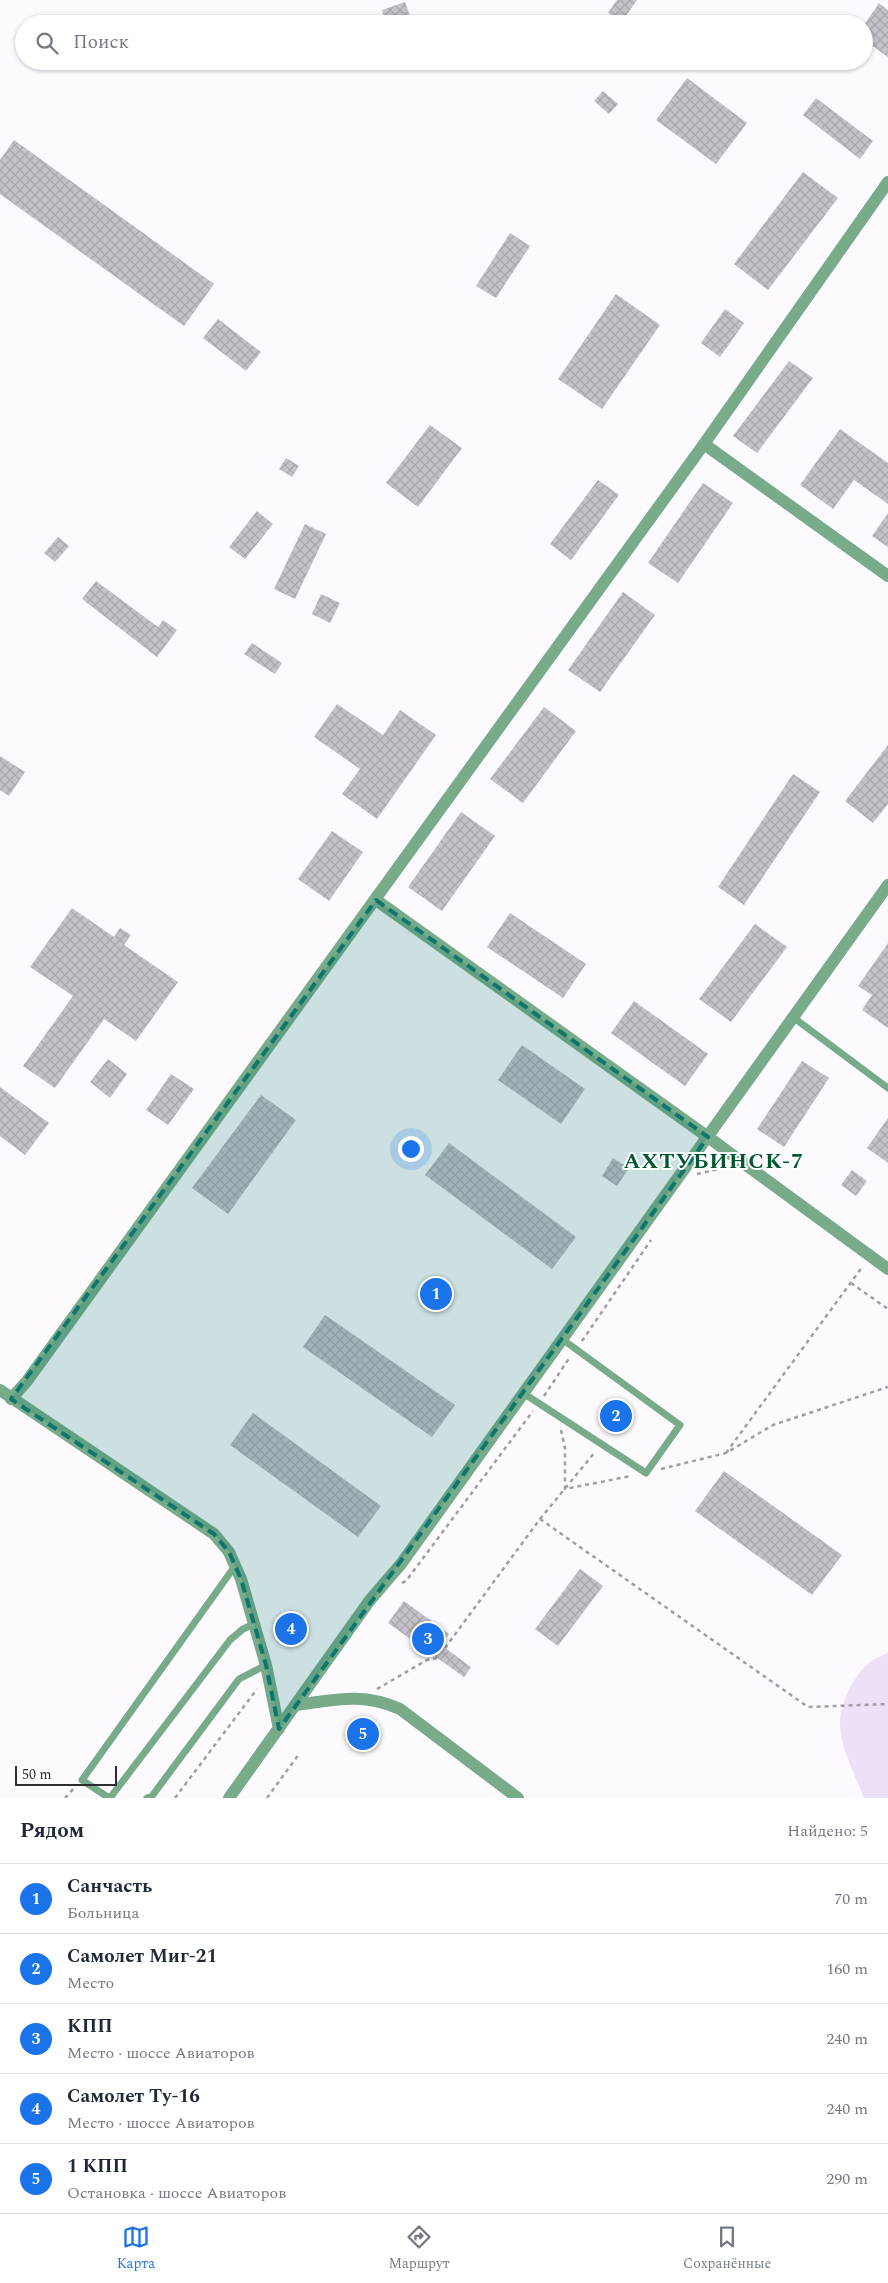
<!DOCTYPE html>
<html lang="ru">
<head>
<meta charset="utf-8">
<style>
	:root { --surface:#fff; --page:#f6f6f7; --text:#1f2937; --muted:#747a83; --line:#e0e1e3; --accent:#1a73e8 }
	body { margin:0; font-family:Spectral,serif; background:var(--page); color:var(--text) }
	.scale { position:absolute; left:15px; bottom:12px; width:102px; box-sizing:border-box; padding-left:5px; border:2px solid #2e2c2f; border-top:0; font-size:14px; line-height:18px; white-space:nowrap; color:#2e2c2f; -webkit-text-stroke:4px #fff; paint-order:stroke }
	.you { position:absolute; left:410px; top:1148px; width:18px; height:18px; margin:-12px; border:4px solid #fff; border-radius:50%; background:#1a73e8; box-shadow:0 0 0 8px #1a73e833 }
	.badge { display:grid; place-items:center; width:32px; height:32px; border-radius:50%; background:var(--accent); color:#fff; font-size:16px; font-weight:700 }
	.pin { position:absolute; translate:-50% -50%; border:2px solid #fff; box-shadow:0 1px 5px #0006 }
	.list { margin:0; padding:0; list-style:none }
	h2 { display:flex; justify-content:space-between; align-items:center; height:65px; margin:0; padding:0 20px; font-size:21px }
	h2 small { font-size:16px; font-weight:400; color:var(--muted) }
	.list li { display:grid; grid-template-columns:32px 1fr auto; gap:15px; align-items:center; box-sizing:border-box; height:70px; padding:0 20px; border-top:1px solid var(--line) }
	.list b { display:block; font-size:19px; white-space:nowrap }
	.list p { margin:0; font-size:16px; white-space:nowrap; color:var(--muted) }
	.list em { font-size:16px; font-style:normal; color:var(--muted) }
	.icon { flex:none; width:28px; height:28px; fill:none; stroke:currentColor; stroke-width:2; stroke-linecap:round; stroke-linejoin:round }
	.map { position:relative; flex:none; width:888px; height:1798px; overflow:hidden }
	.search { position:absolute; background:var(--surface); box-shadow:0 1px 4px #0004; left:15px; right:15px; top:15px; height:55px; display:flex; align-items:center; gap:12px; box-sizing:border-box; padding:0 18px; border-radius:28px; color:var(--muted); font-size:19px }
	.sheet { height:415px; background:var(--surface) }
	nav { display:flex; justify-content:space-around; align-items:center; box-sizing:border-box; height:70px; border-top:1px solid var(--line); background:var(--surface); font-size:14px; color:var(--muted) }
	nav a { display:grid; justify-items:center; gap:2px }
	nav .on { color:var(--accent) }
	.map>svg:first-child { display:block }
</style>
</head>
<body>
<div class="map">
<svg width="888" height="1798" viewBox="0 0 888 1798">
	<defs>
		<pattern id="building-cross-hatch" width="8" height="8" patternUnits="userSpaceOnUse" patternTransform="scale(1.25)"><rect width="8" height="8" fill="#c5c1c9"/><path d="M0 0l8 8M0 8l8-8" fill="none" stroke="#aaa6ad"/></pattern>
	</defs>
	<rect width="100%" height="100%" fill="#fcfaff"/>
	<path fill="#ede1f9" d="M888,1653v145h-24c-9,-23 -23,-49 -24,-74 -1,-19 15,-51 30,-62 5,-4 12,-6 18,-9z"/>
	<path fill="url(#building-cross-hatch)" d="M617,0h20l-16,23 -13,-10z
		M405,2l8,22h-27l-4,-14z
		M879,3l9,7v47l-24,-17v-15z
		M687,78l60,45 -31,41 -60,-44z
		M603,91l15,13 -9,10 -15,-13z
		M816,98l57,43 -13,18 -57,-44z
		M14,140l200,144 -30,42 -184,-132v-34z
		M803,172l35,26 -70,92 -34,-26z
		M510,233l20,13 -34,52 -20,-12z
		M616,294l44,31 -58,84 -44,-30z
		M725,309l19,14 -24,34 -19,-14z
		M218,319l43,33 -15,19 -43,-33z
		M789,361l24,17 -56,75 -24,-17z
		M430,425l32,23 -44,59 -32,-24z
		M840,429l48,34v41l-34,-24 -21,29 -33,-24z
		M286,458l13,8 -7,11 -13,-8z
		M598,480l21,15 -48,65 -21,-16z
		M703,483l30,20 -55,80 -30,-20z
		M257,511l16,13 -28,35 -16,-12z
		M888,513v34l-16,-11z
		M305,524l21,10 -31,65 -21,-10z
		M58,537l11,9 -14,16 -11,-9z
		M96,581l62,46 5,-7 14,10 -20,27 -75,-58z
		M623,592l32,23 -55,77 -32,-22z
		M321,594l19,9 -10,20 -18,-9z
		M252,643l30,20 -7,11 -31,-20z
		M337,704l46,31 17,-25 36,25 -59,84 -35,-25 18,-25 -46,-32z
		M544,707l32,24 -53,72 -33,-24z
		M888,745v59l-15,19 -28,-22z
		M0,756l25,16 -16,24 -9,-6z
		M793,774l27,18 -76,113 -26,-18z
		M461,812l34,24 -53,75 -34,-24z
		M332,831l31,21 -34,49 -31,-22z
		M72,908l42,29 6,-9 11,7 -7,10 54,37 -42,59 -32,-22 -49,69 -32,-22 50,-70 -43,-29z
		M510,913l76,51 -23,34 -76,-51z
		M755,924l32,23 -56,75 -32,-23z
		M888,943v85l-26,-18 10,-15 -14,-9z
		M634,1001l74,53 -23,32 -74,-53z
		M522,1045l63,44 -24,35 -63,-44z
		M108,1059l19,15 -17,24 -20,-16z
		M802,1061l27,17 -45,69 -27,-18z
		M171,1074l23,15 -26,36 -22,-15z
		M0,1087l49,36 -24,32 -25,-19z
		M261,1095l35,25 -68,94 -36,-26z
		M888,1118v45l-21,-15z
		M449,1143l127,94 -24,32 -127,-94z
		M613,1158l16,10 -12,18 -15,-10z
		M852,1170l15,11 -11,15 -15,-11z
		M325,1315l130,90 -23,32 -129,-90z
		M253,1413l128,93 -23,31 -128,-92z
		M724,1471l118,84 -30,40 -117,-84z
		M580,1569l23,17 -45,60 -23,-17z
		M404,1601l45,33 -8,11 30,22 -7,10 -76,-54z"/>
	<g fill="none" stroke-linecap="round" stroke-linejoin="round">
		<path stroke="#a09ea3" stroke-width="2.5" stroke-dasharray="4 4" stroke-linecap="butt" d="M697,1174l31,-7
			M851,1283l37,26
			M582,1341l69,-101
			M544,1396l26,-39
			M561,1430l4,18v41l66,-13
			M726,1453l137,-187
			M661,1469l65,-16 47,-28 115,-38
			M540,1519l268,188 80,-3
			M402,1583l4,-2 127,-170
			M445,1648l95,-129 55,-67
			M377,1689l50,-29 10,-2
			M65,1798l11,-12
			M175,1798l82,-109
			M267,1798l32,-44"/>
		<path stroke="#77ab89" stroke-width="7" d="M794,1018l94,70
			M523,1393l123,80 34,-48 -118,-86
			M109,1798l-27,-18 153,-214
			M110,1798l120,-158 13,-11 11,-5
			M147,1798l5,-2 87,-117 27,-14"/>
		<path stroke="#77ab89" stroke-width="12" d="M704,444l184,132
			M376,900l332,237 180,132
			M0,1390l214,144 15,18 12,27 25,86 13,64
			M11,1399l16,-18 677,-937 184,-262
			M296,1705c38,-5 67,-13 104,4l118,89
			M229,1798l141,-198 31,-36 487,-679"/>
	</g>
	<path fill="#0f766e" fill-opacity="0.2" stroke="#0f766e" stroke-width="4" stroke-dasharray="10 6" stroke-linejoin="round" d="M376,900l332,237 -429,592 -13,-64 -25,-86 -12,-27 -15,-18 -203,-135z"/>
	<g text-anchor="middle" stroke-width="4" stroke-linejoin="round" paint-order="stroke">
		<g font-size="22" font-weight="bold" letter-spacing="1" fill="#005830" stroke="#fff">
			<text x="714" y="1168">АХТУБИНСК-7</text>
		</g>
	</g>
</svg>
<div class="scale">50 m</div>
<div class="you"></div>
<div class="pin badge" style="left:436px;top:1294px">1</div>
<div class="pin badge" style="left:616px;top:1416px">2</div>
<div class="pin badge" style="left:428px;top:1639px">3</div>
<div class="pin badge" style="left:291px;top:1629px">4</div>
<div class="pin badge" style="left:363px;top:1734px">5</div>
<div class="search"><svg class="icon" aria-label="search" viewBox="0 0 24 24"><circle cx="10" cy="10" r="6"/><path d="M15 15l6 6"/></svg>Поиск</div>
</div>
<section class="sheet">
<h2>Рядом<small>Найдено: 5</small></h2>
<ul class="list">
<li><span class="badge">1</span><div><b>Санчасть</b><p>Больница</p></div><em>70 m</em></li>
<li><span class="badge">2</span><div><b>Самолет Миг-21</b><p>Место</p></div><em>160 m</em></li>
<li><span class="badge">3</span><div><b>КПП</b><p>Место · шоссе Авиаторов</p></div><em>240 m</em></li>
<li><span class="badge">4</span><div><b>Самолет Ту-16</b><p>Место · шоссе Авиаторов</p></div><em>240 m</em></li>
<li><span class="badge">5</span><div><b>1 КПП</b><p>Остановка · шоссе Авиаторов</p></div><em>290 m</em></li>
</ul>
</section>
<nav>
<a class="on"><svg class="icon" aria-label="map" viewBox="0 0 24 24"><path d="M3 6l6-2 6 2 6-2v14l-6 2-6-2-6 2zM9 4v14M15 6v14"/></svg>Карта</a>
<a><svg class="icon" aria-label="directions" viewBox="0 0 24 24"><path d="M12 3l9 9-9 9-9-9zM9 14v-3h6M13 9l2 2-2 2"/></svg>Маршрут</a>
<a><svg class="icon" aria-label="saved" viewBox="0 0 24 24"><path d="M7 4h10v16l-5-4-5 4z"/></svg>Сохранённые</a>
</nav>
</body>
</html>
